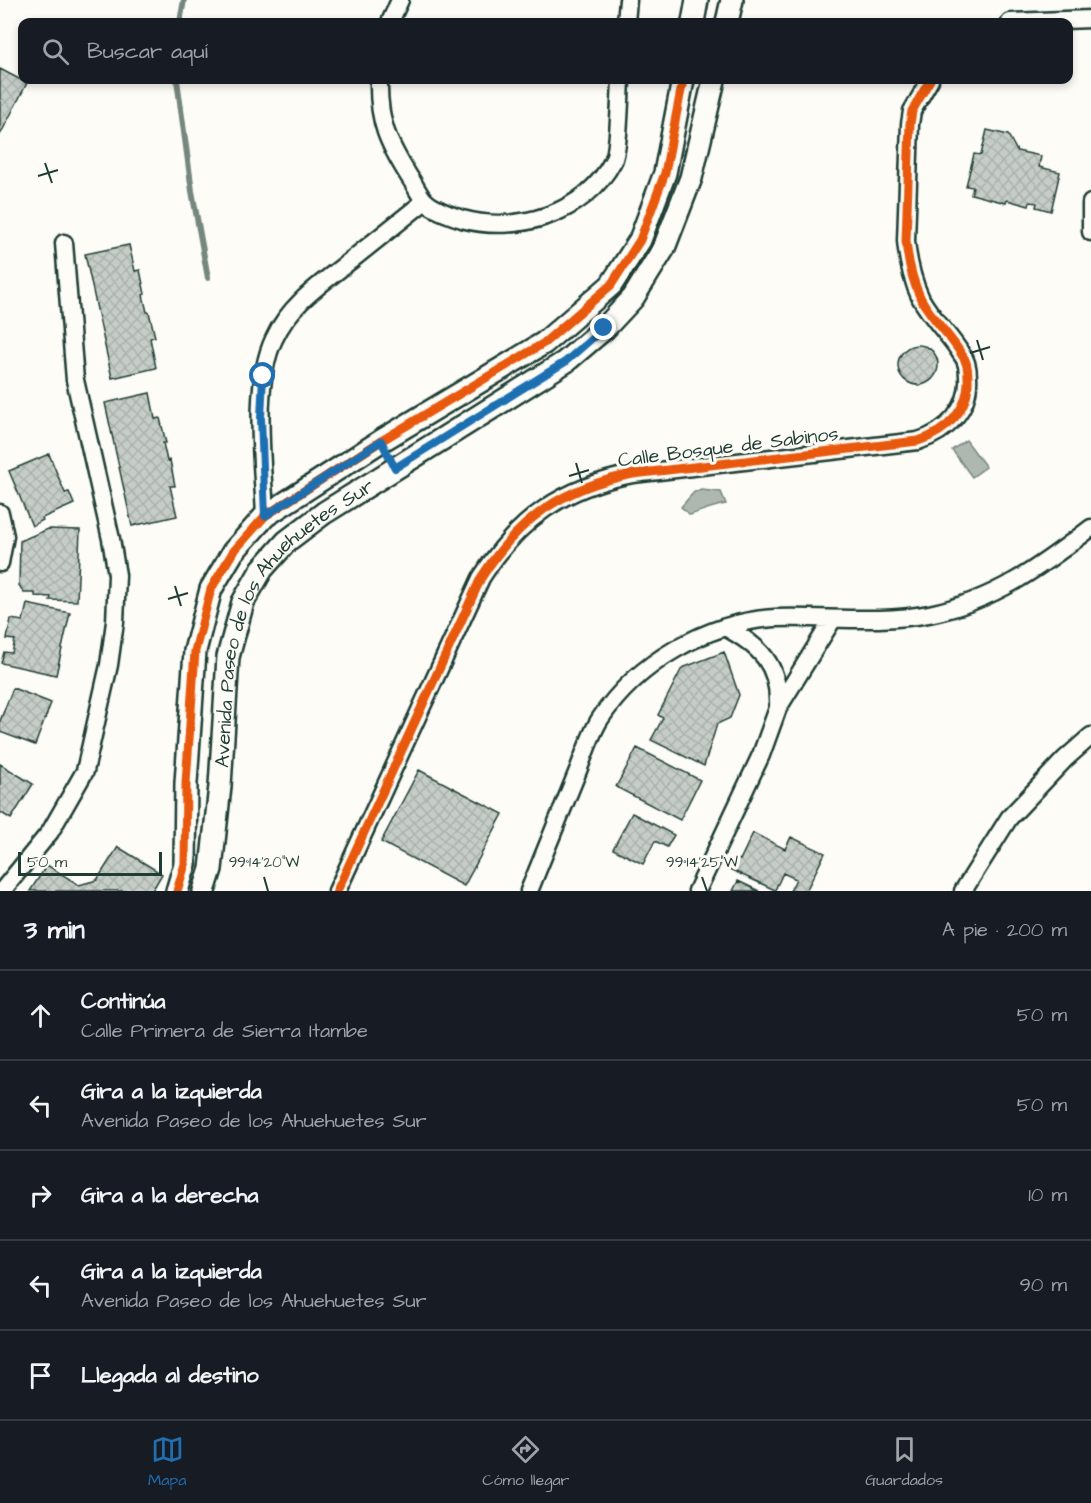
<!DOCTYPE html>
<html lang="es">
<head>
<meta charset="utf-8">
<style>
	:root { --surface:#171b24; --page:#20242c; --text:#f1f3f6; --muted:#9ea1a6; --line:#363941; --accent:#1f6fb2 }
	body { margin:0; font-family:"Architects Daughter",sans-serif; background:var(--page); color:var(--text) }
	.scale { position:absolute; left:18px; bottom:15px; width:144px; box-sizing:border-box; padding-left:6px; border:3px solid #1f3d34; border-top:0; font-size:16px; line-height:21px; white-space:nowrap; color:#1f3d34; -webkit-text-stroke:4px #fdfcf7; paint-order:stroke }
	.stop { position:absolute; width:18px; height:18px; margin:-14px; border:4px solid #1f6fb2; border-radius:50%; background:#fff }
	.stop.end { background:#1f6fb2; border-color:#fff; box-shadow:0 2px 6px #0008 }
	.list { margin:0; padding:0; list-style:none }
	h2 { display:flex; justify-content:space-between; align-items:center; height:78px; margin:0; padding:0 24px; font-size:26px }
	h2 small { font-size:20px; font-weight:400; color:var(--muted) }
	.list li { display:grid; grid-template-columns:39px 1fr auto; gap:18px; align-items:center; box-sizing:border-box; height:90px; padding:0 24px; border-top:2px solid var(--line) }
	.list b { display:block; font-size:22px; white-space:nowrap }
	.list p { margin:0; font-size:20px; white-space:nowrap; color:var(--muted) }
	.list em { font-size:20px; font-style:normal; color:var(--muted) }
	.icon { flex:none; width:33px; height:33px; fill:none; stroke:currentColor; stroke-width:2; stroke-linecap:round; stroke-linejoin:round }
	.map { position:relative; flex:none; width:1091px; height:891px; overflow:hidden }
	.search { position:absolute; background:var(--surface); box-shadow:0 3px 9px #0003; left:18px; right:18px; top:18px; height:66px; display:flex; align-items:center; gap:15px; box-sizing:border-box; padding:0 21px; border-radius:12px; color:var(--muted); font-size:22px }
	.sheet { height:528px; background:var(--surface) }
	nav { display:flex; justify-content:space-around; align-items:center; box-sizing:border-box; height:84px; border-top:2px solid var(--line); background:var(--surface); font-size:16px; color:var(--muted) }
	nav a { display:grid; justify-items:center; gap:3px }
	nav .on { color:var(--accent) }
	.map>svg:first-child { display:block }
</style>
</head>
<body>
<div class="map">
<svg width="1091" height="891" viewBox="0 0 1091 891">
	<defs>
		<pattern id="building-cross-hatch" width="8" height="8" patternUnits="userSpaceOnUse" patternTransform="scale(1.5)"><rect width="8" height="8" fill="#c6cdc7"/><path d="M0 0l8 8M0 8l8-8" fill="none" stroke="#aab1ac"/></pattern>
	</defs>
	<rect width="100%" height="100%" fill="#fdfcf7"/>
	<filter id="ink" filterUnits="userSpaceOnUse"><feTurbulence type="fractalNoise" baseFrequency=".0167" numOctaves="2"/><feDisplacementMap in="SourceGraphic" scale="12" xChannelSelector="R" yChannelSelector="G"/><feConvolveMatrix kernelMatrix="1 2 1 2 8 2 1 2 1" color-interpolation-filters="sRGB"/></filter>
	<g filter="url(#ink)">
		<path fill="#aeb8b1" stroke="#75877f" stroke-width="1.5" d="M966,440l20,27 -14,10 -20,-27z
			M701,490l20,2 5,12c-13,2 -24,7 -36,11l-9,-8 13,-15z"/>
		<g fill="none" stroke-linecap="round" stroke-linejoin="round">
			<path stroke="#75877f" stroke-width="6" d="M180,22l4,-22
				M177,80l15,111 16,87"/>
		</g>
		<path fill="url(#building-cross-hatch)" stroke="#1f3d34" stroke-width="1.5" d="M0,69l27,14 -27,52z
			M987,130l21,5 9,16 24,5 -2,11 21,5 -9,39 -15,-4 1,-4 -7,-1 -1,4 -22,-6 -1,3 -35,-9 2,-7 -7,-1 8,-32 7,1z
			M129,245l6,26 5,-1 5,24 -2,1 4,17h2l6,25 -5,1 6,30 -44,10 -27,-124z
			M898 365a20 20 0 1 1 40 0a20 20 0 1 1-40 0Z
			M150,393l5,26 5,-1 6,25h-3l4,18 3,-1 5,26h-5l7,30 -45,10 -27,-123z
			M49,454l16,39 4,-1 5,12 -32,14 1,2 -11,6 -23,-55z
			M48,529l32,1 -3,71 -27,-1 1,-3 -16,-1v-3h-11l-5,-8 1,-44z
			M27,604l43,9 -14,62 -55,-12 3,-11 8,1 3,-13 -8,-1 4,-20 12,2z
			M724,652l15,43 -9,23 -13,6 -13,42 -53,-26 12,-22 -5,-3 24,-47z
			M13,688l38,15 -16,42 -35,-13v-11z
			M637,748l63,32 -20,40 -64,-33z
			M0,764l33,20 -22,35 -11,-7z
			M419,770l84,44 -39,72 -83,-44z
			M632,813l42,22 -7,12 -12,-6 -12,23 -30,-15z
			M753,833l32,16 6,-12 34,16 -19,38h-16l6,-12 -13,-6 -8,17 -46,-21 6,-11 5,2z
			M118,847l44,27 -10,17h-122l17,-26 32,20 18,-5z
			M738,881l21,10h-26z"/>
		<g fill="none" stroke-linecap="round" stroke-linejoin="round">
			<g stroke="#1f3d34" stroke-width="21">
				<path id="minor" d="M390,22l10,-22
					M626,22l2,-22
					M1010,22l81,-3
					M379,80c-1,42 9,63 31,98 5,7 9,17 15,23 9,9 25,14 37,18 55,15 123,-5 151,-58 6,-10 7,-66 8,-81
					M1091,203v29
					M0,513l5,23 -5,27
					M265,516c-2,-52 -13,-131 9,-177 15,-34 48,-56 76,-78 25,-20 50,-40 75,-60
					M725,627c35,19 55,38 53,80
					M2,891l48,-59 35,-61 24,-106 6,-43 2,-47 -6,-36 -36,-159 -11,-137
					M337,891l144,-313c38,-60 83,-91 152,-104l285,-33c29,-9 52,-32 50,-64 0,-7 -1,-16 -6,-22 -12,-20 -30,-36 -41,-56 -9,-19 -13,-37 -15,-58l4,-117 2,-13 18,-31
					M529,891c16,-39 32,-78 48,-118 7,-17 13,-38 23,-54 37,-56 107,-97 175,-101 51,-2 102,6 154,-4 65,-13 111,-47 162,-86
					M697,891l64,-136 17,-47 55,-89
					M963,891l46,-73 56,-59 26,-23"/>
			</g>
			<g stroke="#1f3d34" stroke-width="26">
				<g id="tertiary">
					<path d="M693,22l4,-22"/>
					<path d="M727,22l5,-22"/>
					<path d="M177,891l8,-27 1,-81 9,-132 16,-62 22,-37 32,-36 116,-75 163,-98 67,-58 29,-45 25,-67 18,-93"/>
					<path id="s1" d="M204,891l7,-22 9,-83 8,-129 15,-55 19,-33 25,-28 37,-28 241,-151 40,-34 28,-30 31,-50 27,-70 23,-98"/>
				</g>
			</g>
			<use href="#minor" stroke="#fdfcf7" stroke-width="16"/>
			<use href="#tertiary" stroke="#fdfcf7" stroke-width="21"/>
			<g stroke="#fdfcf7" stroke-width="13">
				<path id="cycleway" d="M177,891l8,-27 1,-81 9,-132 16,-62 22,-37 32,-36 116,-75 163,-98 67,-58 29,-45 25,-67 18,-93
					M337,891l144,-313c38,-60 83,-91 152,-104l285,-33c29,-9 52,-32 50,-64 0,-7 -1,-16 -6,-22 -12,-20 -30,-36 -41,-56 -9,-19 -13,-37 -15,-58l4,-117 2,-13 18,-31"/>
			</g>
			<use href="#cycleway" stroke="#e8590c" stroke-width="9"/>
		</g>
	</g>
	<g fill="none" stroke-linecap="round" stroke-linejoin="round" filter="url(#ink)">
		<path stroke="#1f6fb2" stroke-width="8" d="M263,376l-2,42 4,98 116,-75 14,27 170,-106 39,-34"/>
	</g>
	<path fill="none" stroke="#1f3d34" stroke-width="2" d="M45,163l7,20M38,176l20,-6M977,340l6,20M970,353l20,-6M576,463l6,20M569,476l20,-6M175,586l6,20M168,599l20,-6M264,877l4,14M702,877l5,14"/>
	<g text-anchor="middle" stroke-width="6" stroke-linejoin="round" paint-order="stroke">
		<g font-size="20" fill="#1f3d34" stroke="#fdfcf7">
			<text transform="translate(728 446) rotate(-7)" y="7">Calle Bosque de Sabinos</text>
			<text dy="7" stroke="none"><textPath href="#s1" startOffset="298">Avenida Paseo de los Ahuehuetes Sur</textPath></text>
		</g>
	</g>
	<g font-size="15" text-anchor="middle" fill="#1f3d34" stroke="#fdfcf7" stroke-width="6" stroke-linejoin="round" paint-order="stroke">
		<text x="264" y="867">99°14'20"W</text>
		<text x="702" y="867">99°14'25"W</text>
	</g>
</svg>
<div class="scale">50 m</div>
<div class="stop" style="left:263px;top:376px"></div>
<div class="stop end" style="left:604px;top:328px"></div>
<div class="search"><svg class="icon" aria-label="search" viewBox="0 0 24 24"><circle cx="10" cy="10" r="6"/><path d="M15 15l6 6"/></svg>Buscar aquí</div>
</div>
<section class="sheet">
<h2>3 min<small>A pie · 200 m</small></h2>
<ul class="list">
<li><svg class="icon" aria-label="ahead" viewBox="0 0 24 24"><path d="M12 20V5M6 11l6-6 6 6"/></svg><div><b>Continúa</b><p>Calle Primera de Sierra Itambe</p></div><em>50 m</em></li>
<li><svg class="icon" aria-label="left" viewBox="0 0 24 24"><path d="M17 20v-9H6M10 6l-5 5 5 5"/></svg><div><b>Gira a la izquierda</b><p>Avenida Paseo de los Ahuehuetes Sur</p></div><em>50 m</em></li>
<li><svg class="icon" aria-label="right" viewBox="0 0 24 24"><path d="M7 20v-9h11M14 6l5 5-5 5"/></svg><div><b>Gira a la derecha</b></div><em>10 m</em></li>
<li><svg class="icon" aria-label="left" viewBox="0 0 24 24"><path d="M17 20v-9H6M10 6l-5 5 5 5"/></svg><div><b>Gira a la izquierda</b><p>Avenida Paseo de los Ahuehuetes Sur</p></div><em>90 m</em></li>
<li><svg class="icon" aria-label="arrive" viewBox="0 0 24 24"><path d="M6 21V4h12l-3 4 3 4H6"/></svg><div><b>Llegada al destino</b></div></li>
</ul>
</section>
<nav>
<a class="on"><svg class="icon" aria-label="map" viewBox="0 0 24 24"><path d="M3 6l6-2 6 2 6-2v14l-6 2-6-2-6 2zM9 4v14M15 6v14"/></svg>Mapa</a>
<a><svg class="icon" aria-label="directions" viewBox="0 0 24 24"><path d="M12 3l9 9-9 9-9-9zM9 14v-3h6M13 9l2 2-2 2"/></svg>Cómo llegar</a>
<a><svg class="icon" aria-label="saved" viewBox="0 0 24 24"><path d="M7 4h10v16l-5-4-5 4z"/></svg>Guardados</a>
</nav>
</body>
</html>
